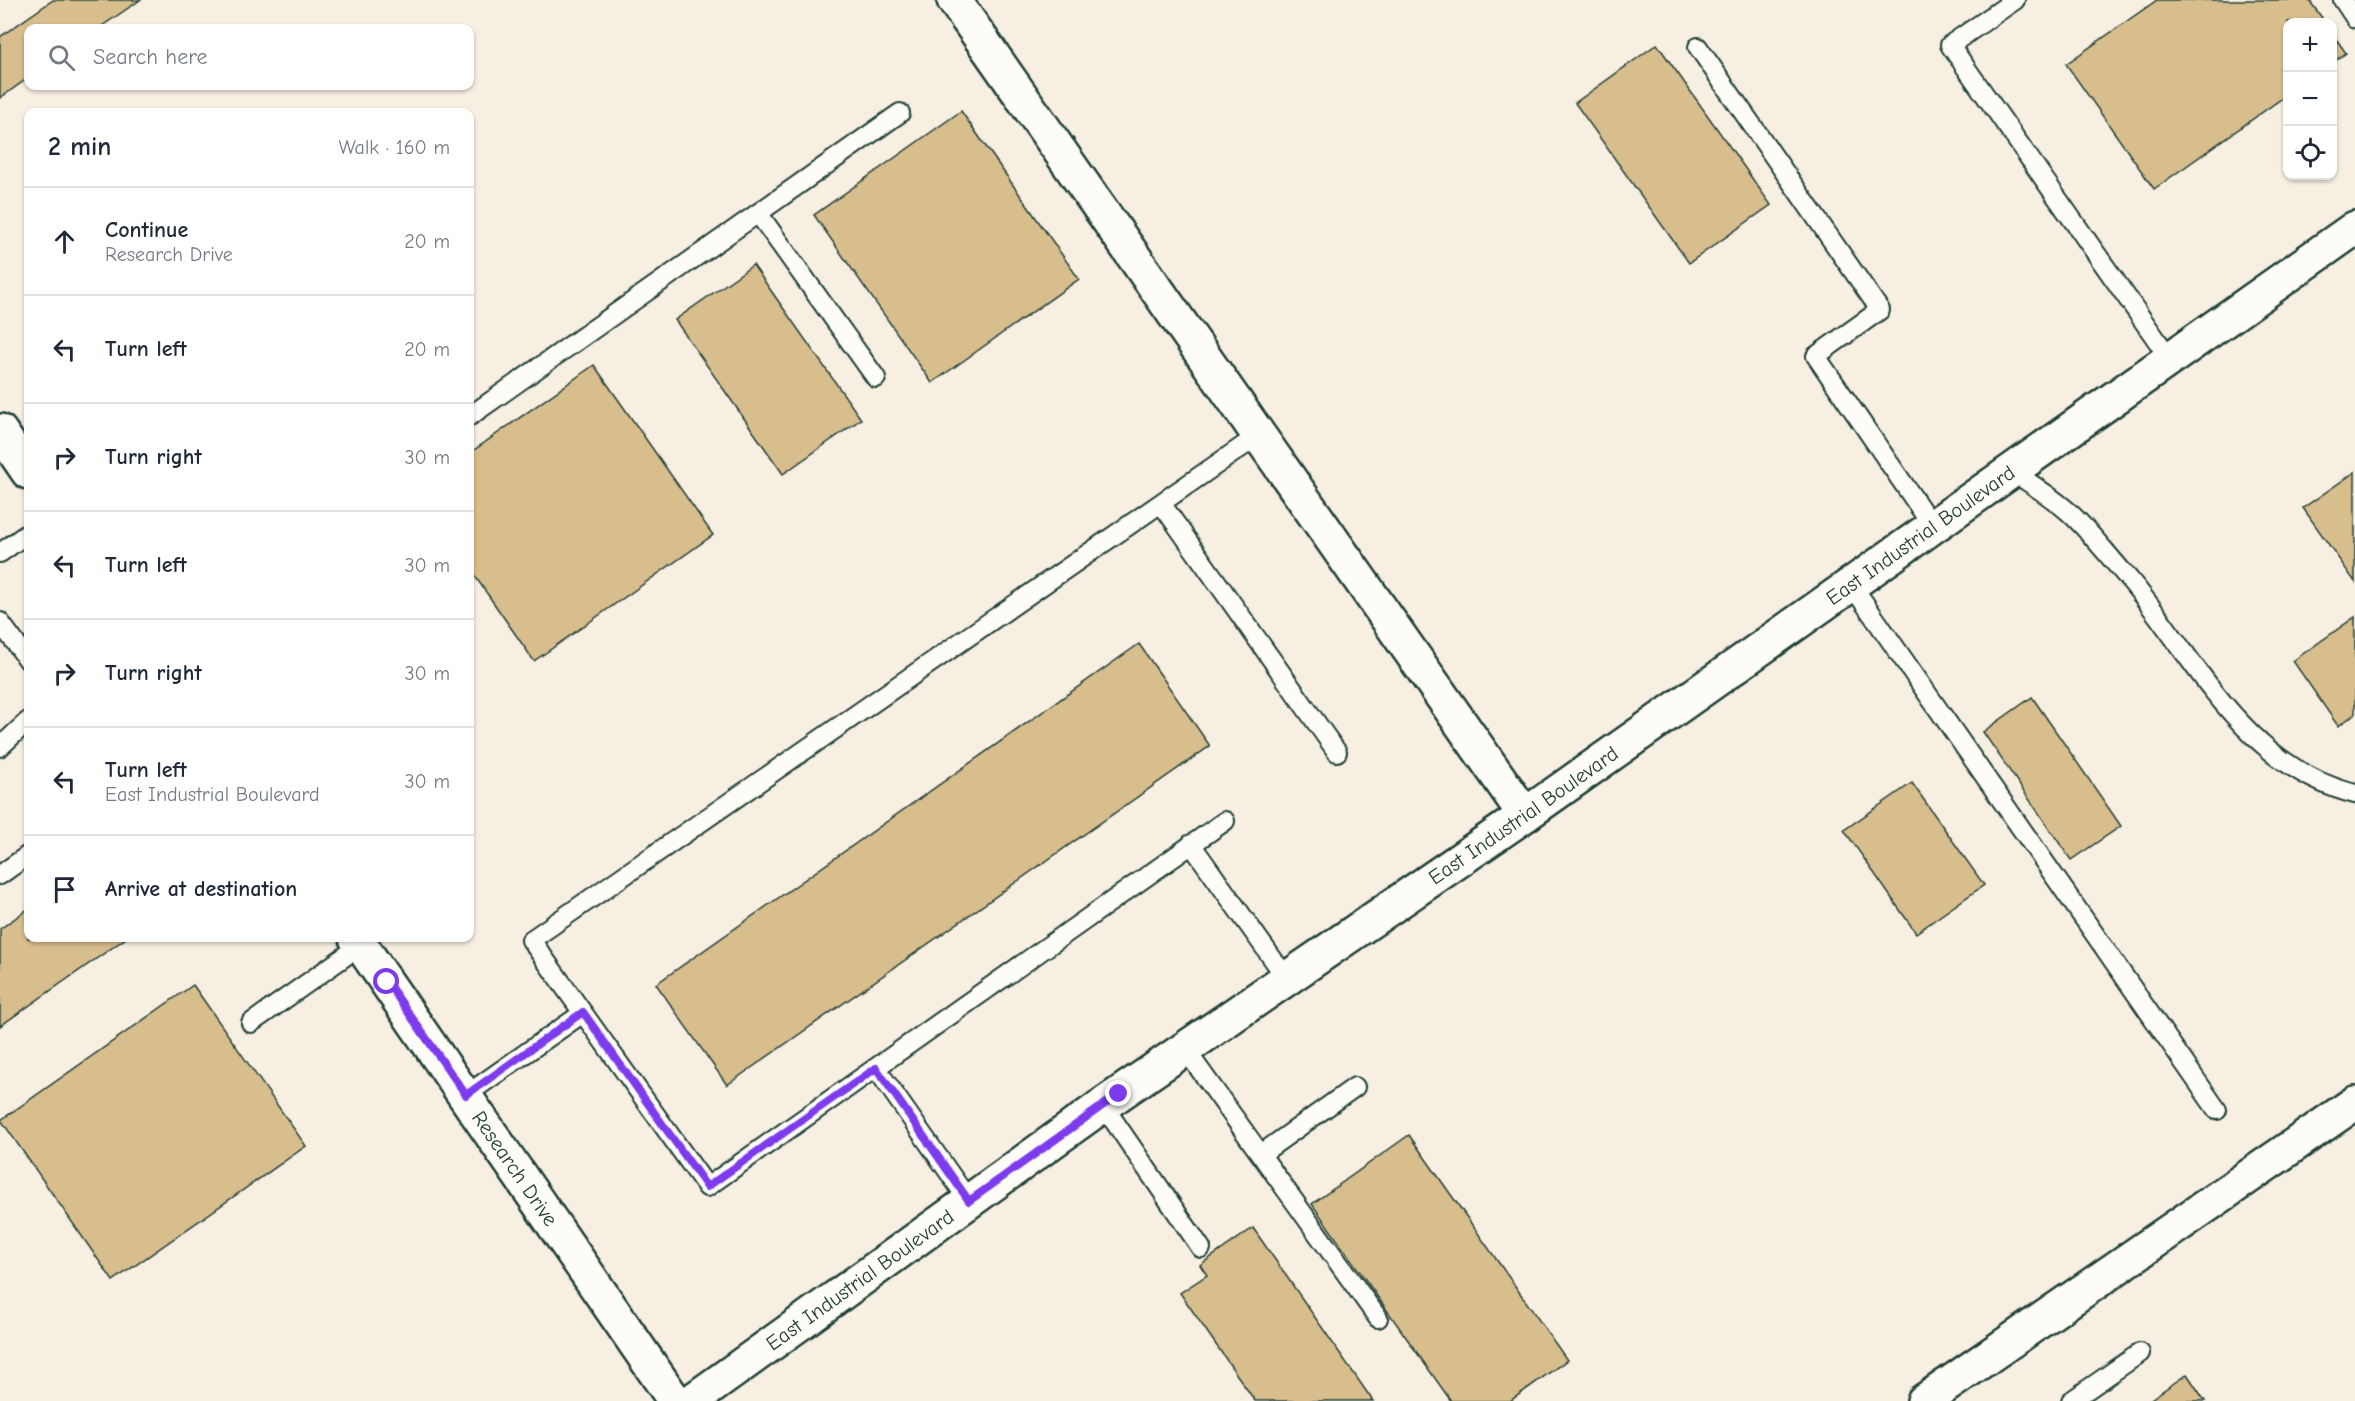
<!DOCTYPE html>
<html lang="en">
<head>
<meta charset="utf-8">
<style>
	:root { --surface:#fff; --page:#f2f2f3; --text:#1f2937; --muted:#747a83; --line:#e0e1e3 }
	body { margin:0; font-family:"Comic Neue",sans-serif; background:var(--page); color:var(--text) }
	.controls { position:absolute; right:18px; top:18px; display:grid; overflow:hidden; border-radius:12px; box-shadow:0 2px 4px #0004 }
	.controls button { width:54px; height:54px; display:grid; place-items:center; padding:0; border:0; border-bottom:2px solid var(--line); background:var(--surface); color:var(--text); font:30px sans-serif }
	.stop { position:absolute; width:18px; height:18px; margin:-14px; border:4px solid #7c3aed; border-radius:50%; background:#fff }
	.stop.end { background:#7c3aed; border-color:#fff; box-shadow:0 2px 6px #0008 }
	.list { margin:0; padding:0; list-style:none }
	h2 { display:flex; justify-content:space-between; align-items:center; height:78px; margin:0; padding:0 24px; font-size:26px }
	h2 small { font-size:20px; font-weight:400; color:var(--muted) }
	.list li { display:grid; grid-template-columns:39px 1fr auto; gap:18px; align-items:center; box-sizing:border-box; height:108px; padding:0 24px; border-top:2px solid var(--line) }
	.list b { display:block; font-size:22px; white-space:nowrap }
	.list p { margin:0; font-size:20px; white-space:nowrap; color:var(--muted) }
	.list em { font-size:20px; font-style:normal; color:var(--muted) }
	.icon { flex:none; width:33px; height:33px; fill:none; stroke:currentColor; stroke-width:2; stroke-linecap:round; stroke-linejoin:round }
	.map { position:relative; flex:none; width:2355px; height:1401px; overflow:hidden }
	.search { position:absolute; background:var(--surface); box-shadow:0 2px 4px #0004; left:24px; top:24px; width:450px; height:66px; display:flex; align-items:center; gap:15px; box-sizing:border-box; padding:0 21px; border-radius:12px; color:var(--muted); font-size:22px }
	.panel { position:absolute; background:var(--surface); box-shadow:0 2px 4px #0004; left:24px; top:108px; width:450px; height:834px; border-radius:12px }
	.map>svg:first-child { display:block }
</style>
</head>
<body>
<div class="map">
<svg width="2355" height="1401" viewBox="0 0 2355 1401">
	<rect width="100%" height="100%" fill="#f6efe2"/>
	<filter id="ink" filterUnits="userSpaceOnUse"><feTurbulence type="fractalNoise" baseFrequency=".0167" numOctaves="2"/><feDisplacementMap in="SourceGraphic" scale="12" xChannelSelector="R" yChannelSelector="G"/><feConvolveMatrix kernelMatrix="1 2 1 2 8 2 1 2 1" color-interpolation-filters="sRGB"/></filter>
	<g filter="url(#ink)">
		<path fill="#d8bd8d" stroke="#1f3d34" stroke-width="1.5" d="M53,0h87l-41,28h-71v50l-28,20v-61z
			M2157,0h152l16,22h-37v72l-134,95 -88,-125z
			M2332,33l14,20 -14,10z
			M1657,44l114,161 -82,58 -114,-160z
			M961,111l118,168 -147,104 -118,-168z
			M753,265l108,154 -78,55 -108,-154z
			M594,365l119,170 -179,126 -64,-92v-116z
			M2355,472v110l-52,-74z
			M2355,617v97l-17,12 -45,-65z
			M1139,644l71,102 -483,339 -71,-101z
			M2032,697l89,129 -50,34 -88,-128z
			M1912,783l72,102 -68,48 -72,-103z
			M28,909v29h98l-126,88v-97z
			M193,985l113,161 -193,135 -112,-161z
			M1409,1135l158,225 -57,41h-59l-139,-197z
			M1253,1228l120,173h-118l-75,-108 27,-18 -7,-10z
			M2187,1374l18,27h-57z"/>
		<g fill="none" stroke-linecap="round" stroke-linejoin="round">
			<g stroke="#1f3d34" stroke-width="22">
				<path id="service" d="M2015,0l-65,45 220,314
					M2343,0l12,18
					M1698,47l182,263 -64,46 117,171
					M758,213l118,165
					M470,416l430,-303
					M2012,471c20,14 42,27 59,43 21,20 39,44 58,65 67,80 116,188 226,215
					M1161,503l176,249
					M0,553l28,-20
					M1851,584l366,526
					M0,622l28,38
					M0,747l28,-26
					M1225,821l-518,366 -176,-247 728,-505
					M1191,844l96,135
					M0,875l28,-20
					M251,1023l110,-78
					M1185,1049l193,269
					M876,1068l93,133
					M466,1095l117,-82
					M1103,1105l98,143
					M1261,1154l94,-67
					M2071,1401l69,-48"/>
			</g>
			<g stroke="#1f3d34" stroke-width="38">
				<g id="minor">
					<path d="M954,0l571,815"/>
					<path d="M0,431l28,41"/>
					<path id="s1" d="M356,938l319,463"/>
					<path d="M1924,1401l431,-298"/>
				</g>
			</g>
			<g stroke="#1f3d34" stroke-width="38">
				<g id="tertiary">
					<path id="s2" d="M692,1401l411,-296 422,-290 830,-587"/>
				</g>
			</g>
			<use href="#service" stroke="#fdfcf7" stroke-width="18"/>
			<use href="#minor" stroke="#fdfcf7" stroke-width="33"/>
			<use href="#tertiary" stroke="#fdfcf7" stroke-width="33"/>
		</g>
	</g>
	<g fill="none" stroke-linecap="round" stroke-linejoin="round" filter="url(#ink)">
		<path stroke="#7c3aed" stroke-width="8" d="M387,982l79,113 117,-83 124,175 169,-119 93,133 150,-107"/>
	</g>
	<g text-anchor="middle" stroke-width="5" stroke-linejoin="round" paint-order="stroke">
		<g font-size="21" fill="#1f3d34" stroke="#fdfcf7">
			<text dy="7" stroke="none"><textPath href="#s2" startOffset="1503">East Industrial Boulevard</textPath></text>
			<text dy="7" stroke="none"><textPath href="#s2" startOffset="1017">East Industrial Boulevard</textPath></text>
			<text dy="7" stroke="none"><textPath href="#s1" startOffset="280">Research Drive</textPath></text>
			<text dy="7" stroke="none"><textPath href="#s2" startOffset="207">East Industrial Boulevard</textPath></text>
		</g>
	</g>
</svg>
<div class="controls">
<button>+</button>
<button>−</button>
<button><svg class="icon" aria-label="locate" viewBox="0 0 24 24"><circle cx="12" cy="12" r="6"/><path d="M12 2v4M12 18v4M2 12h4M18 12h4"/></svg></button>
</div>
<div class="stop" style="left:387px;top:982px"></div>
<div class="stop end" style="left:1119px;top:1094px"></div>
<div class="search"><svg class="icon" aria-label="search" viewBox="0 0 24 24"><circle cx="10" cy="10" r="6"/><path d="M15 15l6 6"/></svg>Search here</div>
<section class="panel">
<h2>2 min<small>Walk · 160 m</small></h2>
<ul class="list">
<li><svg class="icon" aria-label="ahead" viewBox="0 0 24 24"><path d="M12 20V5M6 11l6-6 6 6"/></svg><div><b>Continue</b><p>Research Drive</p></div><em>20 m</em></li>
<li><svg class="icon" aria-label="left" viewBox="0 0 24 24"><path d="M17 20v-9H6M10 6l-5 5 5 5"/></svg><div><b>Turn left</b></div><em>20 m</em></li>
<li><svg class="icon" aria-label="right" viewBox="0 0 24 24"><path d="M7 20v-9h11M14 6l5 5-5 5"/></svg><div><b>Turn right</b></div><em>30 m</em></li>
<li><svg class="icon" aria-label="left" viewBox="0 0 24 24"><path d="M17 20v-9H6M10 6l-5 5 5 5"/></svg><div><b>Turn left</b></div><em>30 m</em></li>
<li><svg class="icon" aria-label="right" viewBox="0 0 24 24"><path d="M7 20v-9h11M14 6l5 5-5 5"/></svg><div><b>Turn right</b></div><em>30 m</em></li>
<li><svg class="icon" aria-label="left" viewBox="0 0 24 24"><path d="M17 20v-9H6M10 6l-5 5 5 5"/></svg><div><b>Turn left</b><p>East Industrial Boulevard</p></div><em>30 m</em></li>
<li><svg class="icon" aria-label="arrive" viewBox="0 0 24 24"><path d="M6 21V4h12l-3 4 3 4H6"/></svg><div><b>Arrive at destination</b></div></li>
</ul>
</section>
</div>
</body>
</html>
